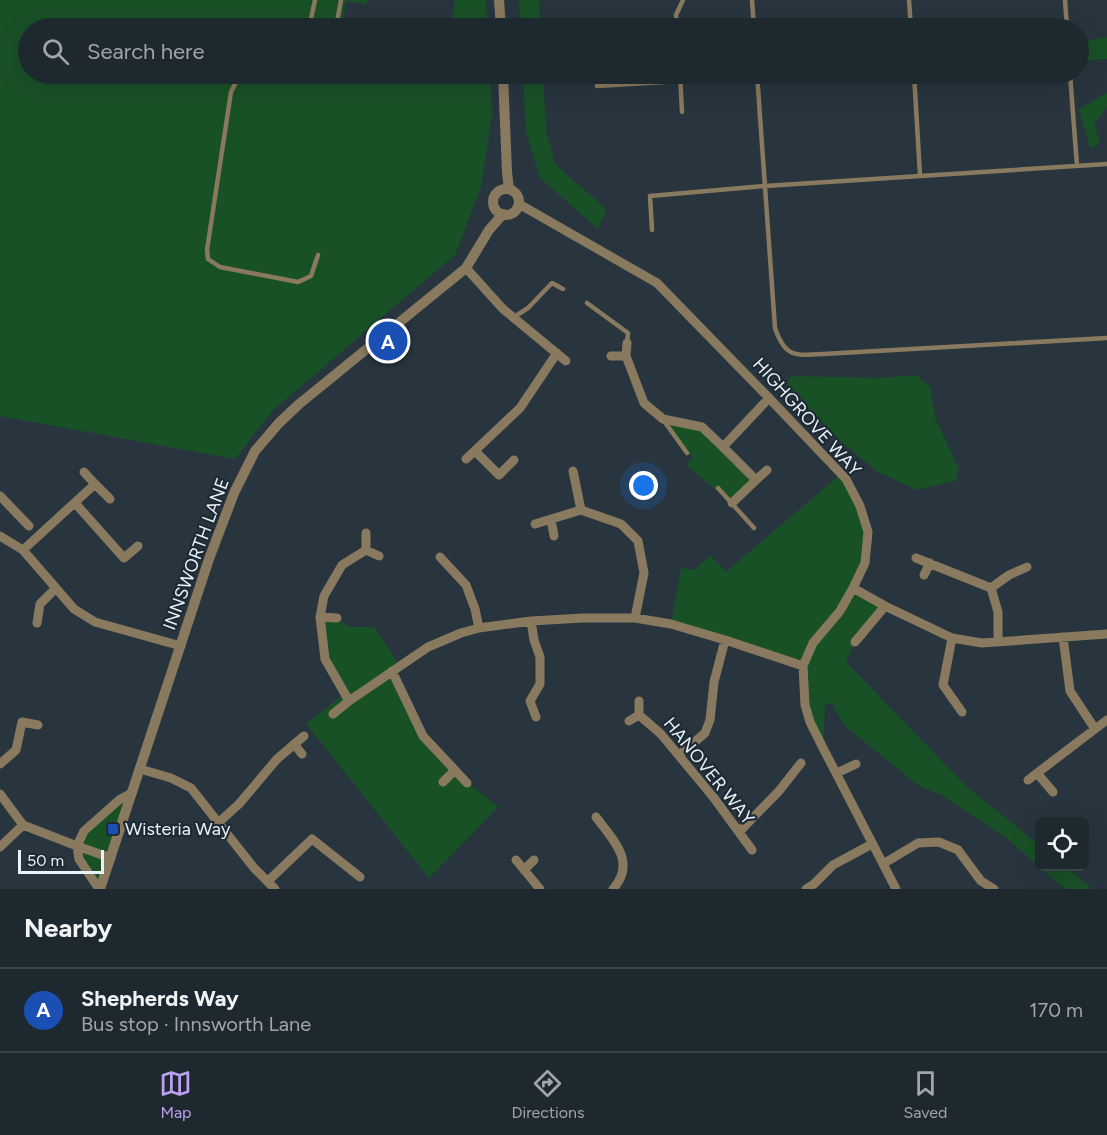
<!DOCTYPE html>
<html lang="en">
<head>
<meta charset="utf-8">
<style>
	:root { --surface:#1e282f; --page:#2b343b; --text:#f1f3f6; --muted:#a1a6aa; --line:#3c444b; --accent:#bca0f2 }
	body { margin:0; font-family:Figtree,sans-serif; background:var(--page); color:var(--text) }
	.controls { position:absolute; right:18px; bottom:18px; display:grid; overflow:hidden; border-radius:9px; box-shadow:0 6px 24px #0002 }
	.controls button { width:54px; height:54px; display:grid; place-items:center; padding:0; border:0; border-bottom:2px solid var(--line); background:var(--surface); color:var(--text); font:30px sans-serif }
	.scale { position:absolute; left:18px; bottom:15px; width:86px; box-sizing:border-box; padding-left:6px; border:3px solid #eaf2f9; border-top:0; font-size:16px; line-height:21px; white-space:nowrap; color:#eaf2f9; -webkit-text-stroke:4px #1e2b35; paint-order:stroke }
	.you { position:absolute; left:644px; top:486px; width:21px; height:21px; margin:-15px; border:4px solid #fff; border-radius:50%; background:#1a73e8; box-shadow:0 0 0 9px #1a73e833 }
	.badge { display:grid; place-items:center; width:39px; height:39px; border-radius:50%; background:var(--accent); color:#fff; font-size:20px; font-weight:700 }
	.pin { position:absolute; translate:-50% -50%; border:3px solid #fff; box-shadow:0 2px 6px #0006 }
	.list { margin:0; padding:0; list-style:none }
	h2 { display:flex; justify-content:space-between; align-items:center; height:78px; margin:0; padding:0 24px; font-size:26px }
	h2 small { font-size:20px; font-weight:400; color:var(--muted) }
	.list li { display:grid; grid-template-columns:39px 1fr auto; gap:18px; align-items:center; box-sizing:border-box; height:84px; padding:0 24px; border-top:2px solid var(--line) }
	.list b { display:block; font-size:22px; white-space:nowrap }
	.list p { margin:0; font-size:20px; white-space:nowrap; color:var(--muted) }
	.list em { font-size:20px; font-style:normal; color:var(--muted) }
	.icon { flex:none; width:33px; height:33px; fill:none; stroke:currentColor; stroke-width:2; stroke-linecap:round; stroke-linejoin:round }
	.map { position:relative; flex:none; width:1107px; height:889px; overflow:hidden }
	.search { position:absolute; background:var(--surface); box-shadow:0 6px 24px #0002; left:18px; right:18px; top:18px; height:66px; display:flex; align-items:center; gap:15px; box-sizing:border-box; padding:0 21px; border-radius:33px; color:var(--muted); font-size:22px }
	.sheet { height:162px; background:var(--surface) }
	nav { display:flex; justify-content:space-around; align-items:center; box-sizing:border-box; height:84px; border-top:2px solid var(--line); background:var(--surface); font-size:16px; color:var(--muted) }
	nav a { display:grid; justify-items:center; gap:3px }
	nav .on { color:var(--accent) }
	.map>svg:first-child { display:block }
</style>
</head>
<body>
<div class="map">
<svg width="1107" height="889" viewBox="0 0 1107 889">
	<rect width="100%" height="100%" fill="#28353f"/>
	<path fill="#195127" d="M0,0h367v4l-21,-3 -4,27h-314v46h345l18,2 1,-2h98l2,40 -11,73 -26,68 -182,155 -38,49 -235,-43z
		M455,0h31l2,28h-37z
		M519,0h20l1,28h-19z
		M1107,37v22l-23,2 -5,-15v-4z
		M523,74h20l3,57 9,33 51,45 -8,20 -58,-51 -14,-47z
		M1107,93v14l-13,18 6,18 -10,5 -11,-39z
		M916,375l14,12 5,31 24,51 -4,12 -38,9 -39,-18 -40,-33 -51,-54 4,-9 88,2z
		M663,419l39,8 54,53 -24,23 -46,-38 7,-6z
		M841,474l27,58 -3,31 -12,25 32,18 -30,36 -9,20 119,123 74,60 1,21 27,1 25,22h-27l-61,-53 -61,-40 -27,-12 -72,-59 -12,-22 -7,1 -2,44 -13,-26 -7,-56 -132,-42 10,-56 14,2 15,-15 16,17z
		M320,617l17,1 12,9h25l26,39 -8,5 31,65 44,46 31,25 -69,71 -123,-154 38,-30 -19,-35z
		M132,793l-32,96 -21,-30 5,-28z"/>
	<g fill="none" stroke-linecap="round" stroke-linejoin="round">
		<path stroke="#897a5f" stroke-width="4.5" d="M752,0l2,28
			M909,0l2,28
			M1065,0l2,28
			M309,28l6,-28
			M336,28l5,-28
			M677,28l-1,-13 7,-15
			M240,74l-9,18 -24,158 1,9 12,8 78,15 13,-6 7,-21
			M680,74l2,38
			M757,74l18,254c10,29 19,28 48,26l284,-16
			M914,74l6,101
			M1070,74l7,92
			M914,79l70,-5
			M597,86l84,-5
			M652,230l-2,-34 115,-10 342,-22
			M587,303l41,30 -1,10
			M514,317l14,-9 24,-25 11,6
			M664,421l23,32
			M718,488l36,40"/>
		<path stroke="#897a5f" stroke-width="9" d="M519,204l138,79 112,115 77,81 14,27 8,26 -3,31 -12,25 -13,23 -27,32 -10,23 2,39 5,17 13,26 73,141
			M466,268l37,41 63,52
			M627,343l-1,13 18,47 19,16 39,8 21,20 46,-49
			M611,356h15
			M723,447l33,33 -24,23
			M475,451l24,24 15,-15
			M466,459l54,-51 37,-55
			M573,471l8,39
			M84,472l11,12
			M756,480l11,-10
			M0,496l29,30
			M75,503l49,55 14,-12
			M551,519l3,17
			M535,524l46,-14 40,14 17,17 6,32 -9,45
			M0,536l23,14 51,59 21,13 86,24
			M23,550l72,-66 15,15
			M366,550v-17
			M440,557l26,28 9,24 4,19
			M916,558l75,30 7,24v30
			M924,575l6,-12
			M853,588l32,18 67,32 30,5 125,-9
			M991,588l18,-13 18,-8
			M320,617l17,1
			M531,621l3,19 6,17v27l-10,17 6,16
			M37,623l3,-19 16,-16
			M1063,637l7,54 25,38 12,-9
			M952,638l-9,47 19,27
			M855,642l30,-36
			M392,671l31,65 44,47
			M349,701l-24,-42 -5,-42 4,-21 18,-31 24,-15 13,6
			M639,701v14l22,19 53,64 38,52
			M333,714l16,-13 79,-54 33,-14 18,-5 52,-7 52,-3h52l36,6 54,16 78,26
			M629,721l10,-6
			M294,744l8,10
			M679,755l26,-22 5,-13 4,-38 11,-42
			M0,764l16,-14 6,-28 16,3
			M140,769l31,9 20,10 63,80 21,21
			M837,773l19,-9
			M1037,773l16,19
			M1028,780l67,-51
			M443,782l12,-12
			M0,794l23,31 54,21 34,12
			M596,817c17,23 41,45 17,72
			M218,823l21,-19 38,-45 27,-23
			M739,832l40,-41 22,-28
			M0,847l23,-22
			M516,860l24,29
			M883,864l35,-21 21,-1 19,8 23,31 13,8
			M524,870l10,-10
			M268,881l44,-42 48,38
			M99,889l-20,-30 -2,-13 7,-15 35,-31 13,-7
			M806,889l8,-5 19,-19 39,-21"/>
		<path stroke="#897a5f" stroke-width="10" d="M499,0l2,28
			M503,74l4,98 2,17
			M493 202a13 13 0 1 1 26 0a13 13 0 1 1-26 0Z
			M100,889l109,-330 25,-66 21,-42 24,-28 19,-18 168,-137 23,-38 14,-16"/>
	</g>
	<rect fill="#1a4fb4" stroke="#1e2b35" stroke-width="2" x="107" y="823" width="12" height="12" rx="3"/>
	<g text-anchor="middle" stroke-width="4.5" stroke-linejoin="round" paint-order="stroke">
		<g font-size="18" fill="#eaf2f9" stroke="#1e2b35">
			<text transform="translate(807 417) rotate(48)" y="6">HIGHGROVE WAY</text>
			<text transform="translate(196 554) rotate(-70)" y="6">INNSWORTH LANE</text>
			<text transform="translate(709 771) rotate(51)" y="6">HANOVER WAY</text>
		</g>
		<g font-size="18" fill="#eaf2f9" stroke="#1e2b35" text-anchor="start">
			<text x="125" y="835">Wisteria Way</text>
		</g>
	</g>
</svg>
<div class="controls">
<button><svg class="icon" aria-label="locate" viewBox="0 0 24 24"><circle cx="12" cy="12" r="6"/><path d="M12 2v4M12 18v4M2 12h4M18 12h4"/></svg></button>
</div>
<div class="scale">50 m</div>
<div class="you"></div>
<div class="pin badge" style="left:388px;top:341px;background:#1a4fb4">A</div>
<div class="search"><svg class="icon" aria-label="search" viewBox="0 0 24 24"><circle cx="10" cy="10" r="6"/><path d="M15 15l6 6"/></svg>Search here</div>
</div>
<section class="sheet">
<h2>Nearby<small></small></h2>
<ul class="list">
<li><span class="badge" style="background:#1a4fb4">A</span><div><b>Shepherds Way</b><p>Bus stop · Innsworth Lane</p></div><em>170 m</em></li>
</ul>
</section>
<nav>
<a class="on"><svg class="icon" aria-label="map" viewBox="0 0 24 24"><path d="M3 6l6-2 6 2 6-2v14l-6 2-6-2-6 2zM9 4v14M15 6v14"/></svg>Map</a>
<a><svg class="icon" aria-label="directions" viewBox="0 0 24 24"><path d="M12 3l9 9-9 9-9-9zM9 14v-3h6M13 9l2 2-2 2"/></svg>Directions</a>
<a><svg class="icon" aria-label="saved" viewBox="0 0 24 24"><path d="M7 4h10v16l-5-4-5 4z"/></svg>Saved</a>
</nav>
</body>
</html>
